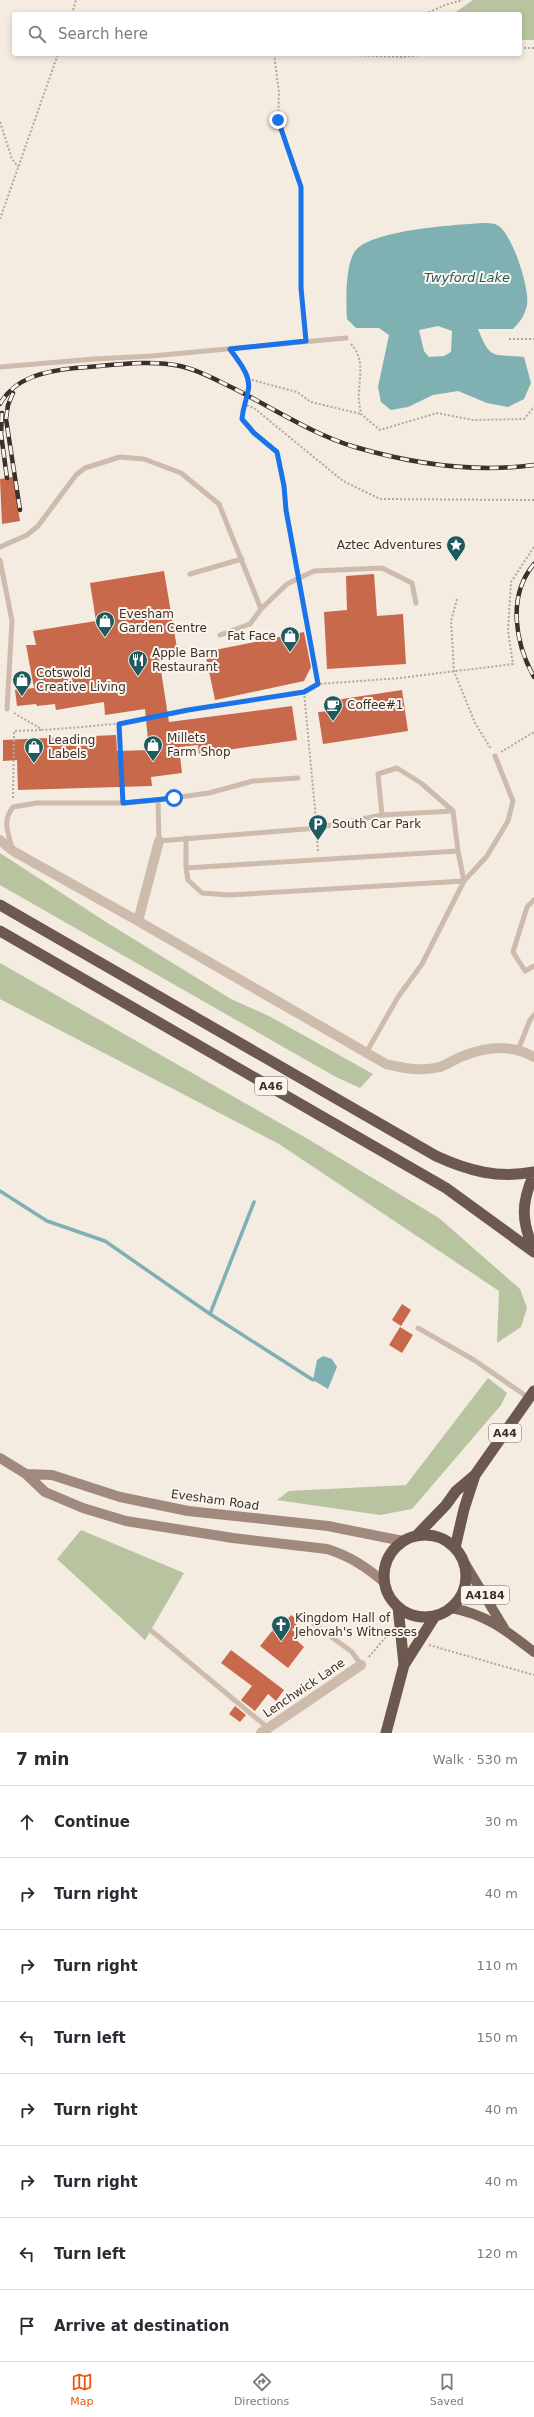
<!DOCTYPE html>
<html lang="en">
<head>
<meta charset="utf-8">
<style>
	:root { --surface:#fff; --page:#f7f7f7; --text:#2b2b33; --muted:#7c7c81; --line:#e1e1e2; --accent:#ea580c }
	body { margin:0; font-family:"DejaVu Sans",sans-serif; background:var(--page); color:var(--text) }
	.stop { position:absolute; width:12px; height:12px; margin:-9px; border:3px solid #1a73e8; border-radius:50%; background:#fff }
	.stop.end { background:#1a73e8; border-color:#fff; box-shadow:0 1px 4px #0008 }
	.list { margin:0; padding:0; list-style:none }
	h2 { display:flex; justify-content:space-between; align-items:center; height:52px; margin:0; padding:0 16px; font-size:17px }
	h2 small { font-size:13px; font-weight:400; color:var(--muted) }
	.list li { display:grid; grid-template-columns:26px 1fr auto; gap:12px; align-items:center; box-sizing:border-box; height:72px; padding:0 16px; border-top:1px solid var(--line) }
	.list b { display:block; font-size:15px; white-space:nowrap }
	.list em { font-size:13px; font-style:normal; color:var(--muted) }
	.icon { flex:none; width:22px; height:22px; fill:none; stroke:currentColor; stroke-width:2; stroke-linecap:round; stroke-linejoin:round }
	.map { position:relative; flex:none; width:534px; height:1733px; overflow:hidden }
	.search { position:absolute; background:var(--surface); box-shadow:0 2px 6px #0003; left:12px; right:12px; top:12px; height:44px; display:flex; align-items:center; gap:10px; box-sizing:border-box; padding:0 14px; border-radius:4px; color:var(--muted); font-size:15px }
	.sheet { height:628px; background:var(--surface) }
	nav { display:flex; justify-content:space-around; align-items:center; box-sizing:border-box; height:56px; border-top:1px solid var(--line); background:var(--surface); font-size:11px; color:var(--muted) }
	nav a { display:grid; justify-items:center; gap:2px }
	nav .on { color:var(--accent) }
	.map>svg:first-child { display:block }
</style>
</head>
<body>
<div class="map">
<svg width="534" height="1733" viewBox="0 0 534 1733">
	<rect width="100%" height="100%" fill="#f4ebe1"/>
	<path fill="#b8c4a0" d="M473,0h61v40h-14v-26h-67z
		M0,853l106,69 125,77 38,17 104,58 -13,14 -24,-11 -336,-192z
		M0,963l313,179 126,76 81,71 7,19 -6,19 -24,16 2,-52 -220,-147 -279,-145z
		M488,1378l19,15 -6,12 -89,104 -32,6 -103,-15 12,-9 117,-6z
		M81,1530l103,43 -39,67 -88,-81z"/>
	<path fill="#7fb0b2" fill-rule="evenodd" d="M482,223c4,0 11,0 15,2 15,7 33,64 30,80 -2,10 -7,17 -14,24h-35c13,33 15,24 46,28l7,26 -7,16 -16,8 -21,-4 -29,-12 -25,4 -25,12 -17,3 -10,-8 -3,-15 11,-52 -10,-7h-23l-9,-9c-1,-16 -2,-57 9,-69 17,-20 98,-25 126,-27zM438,326l14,5 -1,21 -7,4 -15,1 -5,-6 -5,-21z
		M323,1356l9,3 5,8 -9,22 -15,-9 4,-20z"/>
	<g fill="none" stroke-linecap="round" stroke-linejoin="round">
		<path stroke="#7fb0b2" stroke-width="3.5" d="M0,1191l47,30 58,20 105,73 103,66
			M210,1314l44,-112"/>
	</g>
	<path fill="#c8694b" d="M13,477l7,44 -18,3 -2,-45z
		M164,571l13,77 -19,4 11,70 123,-16 5,34 -98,14 -1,-9 -19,2 3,26 -31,4 1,9 -134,4 -1,-30 -14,1v-21l113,-5 1,16 32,-1 -4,-41 -40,6 -1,-13 -48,8 -1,-6 -18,2 -1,-2 -19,2 -2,-16 19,-2 -8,-43h10l-3,-14 63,-10 -6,-38z
		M374,574l3,42 26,-2 3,50 -79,5 -3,-57 23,-2 -1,-34z
		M304,632l7,35 -7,14 -89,19 -10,-48z
		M402,690l6,41 -85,13 -5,-32 12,-1 -1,-10z
		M402,1304l9,6 -10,16 -9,-6z
		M400,1327l13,8 -11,18 -13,-8z
		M291,1615l8,6 -7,9 5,4 -3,4 10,9 -16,21 -28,-22 20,-25 4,3z
		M231,1650l53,40 -8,11 -8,-7 -13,17 -14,-11 11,-14 -31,-23z
		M235,1706l11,9 -6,7 -11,-8z"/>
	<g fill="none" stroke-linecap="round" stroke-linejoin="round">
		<path stroke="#b9a596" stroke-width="2" stroke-dasharray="2 2" stroke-linecap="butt" d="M72,14l4,-14
			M425,14l20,-9 18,-5
			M520,48h14
			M274,54l5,39 -1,27 23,67v101l4,46
			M332,54l69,3 30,-3
			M0,122l12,37 6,8
			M0,219l58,-165
			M509,339h25
			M351,344c13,14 9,30 8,48 -1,7 1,15 2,22l19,16 57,-17 36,7 51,-1 10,-12
			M235,357l13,22v13l-5,12v15l11,14 23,19 7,34 3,24 10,59
			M248,379l49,13 14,10 50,12
			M243,404l11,4 89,73 37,18 154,1
			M300,587l19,97
			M457,599l-6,22 3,50 21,52 16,26
			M304,692l12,128
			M14,713l29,17 39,-3 52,-5 54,-12 116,-18 15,-8 81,-6 113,-14 -5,-33 3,-49 23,-35
			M119,724l4,71
			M501,752l33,-20
			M13,798l1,-67 28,-1
			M317,837l1,15
			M429,1645l105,30
			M369,1657l20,-24"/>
		<path stroke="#cdbbac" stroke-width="5" d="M0,367l94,-8 58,-3 194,-18
			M0,547l27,-12 11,-9 38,-51 9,-7 35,-11 24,2 37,14 38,31 42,105
			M0,560l12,61 -5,88
			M190,574l52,-15
			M220,635l30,-11 11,-15 26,-25 27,-13 68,-3 30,15 4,20
			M158,800l1,41 158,-13 65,-13 71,-4 5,40 -272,17v-30
			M382,815l-4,-41 19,-6 24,15 32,28
			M12,848c-4,-16 -10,-27 1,-41l24,-4h86l35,-3 51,-7 44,-12 45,-3
			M186,868l2,12 14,13 28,2 234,-14 -6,-30
			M534,900l-7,7 -14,45 12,19 9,-5
			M518,1050l12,-30 4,-5
			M366,1053l32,-56 24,-33 42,-83 23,-25 21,-35 5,-20 -18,-45
			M418,1328l56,32 55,38
			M314,1624l38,28 9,13
			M148,1628l120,100"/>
		<path stroke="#cdbbac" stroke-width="10" d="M0,840l13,11 125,70 248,143c18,4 35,8 54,3 8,-3 15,-8 23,-11 23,-9 49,-12 71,1
			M138,921l21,-80
			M261,1733l100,-68"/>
		<path stroke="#a18a7d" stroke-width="10" d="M0,1458l26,16 19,18 38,16 43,13 107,17 94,11c23,7 39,18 57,33
			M26,1474l26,1 68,22 68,14 140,15 75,15"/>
		<path stroke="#7d675c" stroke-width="10" d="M464,1562l40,66
			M451,1608c35,6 56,23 83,44"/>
		<path stroke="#6c584f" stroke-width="11" d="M0,905l436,251c33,15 62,23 98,16
			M0,931l446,257 88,64
			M534,1174c-13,29 -13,47 0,76
			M384 1576a41 41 0 1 1 82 0a41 41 0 1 1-82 0Z
			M416,1536l30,-31 10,-14 19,-16 59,-84
			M455,1548l9,-39 11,-34
			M398,1607l6,58
			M386,1733l18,-68 31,-49"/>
		<g stroke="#3b302b" stroke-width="4.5">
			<path id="rail" d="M13,393l-5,12 -2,14 14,91
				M0,404c15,-27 46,-33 75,-36 32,-2 74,-9 105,-2 19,4 36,14 53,22 40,20 79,46 122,59 58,17 119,26 179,18
				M2,413l-1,21 6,44
				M534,564c-27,32 -19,79 0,113"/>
		</g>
		<use href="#rail" stroke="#fbf5ee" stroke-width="3" stroke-dasharray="9" stroke-linecap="butt"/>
	</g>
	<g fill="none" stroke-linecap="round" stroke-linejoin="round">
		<path stroke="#1a73e8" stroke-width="5" d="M174,798l-51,5 -4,-79 69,-14 116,-18 14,-8 -32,-174 -2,-24 -7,-34 -23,-19 -12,-14c1,-13 4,-16 6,-28 4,-15 -10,-30 -18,-42l76,-8 -5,-53v-101l-23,-67"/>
	</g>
	<defs>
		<g id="sight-pin" transform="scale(1)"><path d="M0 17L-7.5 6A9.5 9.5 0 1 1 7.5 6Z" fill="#1f5a5e" stroke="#fbf5ee"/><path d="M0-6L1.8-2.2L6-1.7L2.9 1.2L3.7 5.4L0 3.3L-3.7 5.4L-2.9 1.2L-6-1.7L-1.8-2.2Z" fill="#fff"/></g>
		<g id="shop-pin" transform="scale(1)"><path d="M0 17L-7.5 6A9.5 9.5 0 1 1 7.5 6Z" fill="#1f5a5e" stroke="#fbf5ee"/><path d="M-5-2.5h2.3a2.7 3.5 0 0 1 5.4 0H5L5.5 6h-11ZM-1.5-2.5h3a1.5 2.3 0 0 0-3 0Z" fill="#fff"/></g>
		<g id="restaurant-pin" transform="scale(1)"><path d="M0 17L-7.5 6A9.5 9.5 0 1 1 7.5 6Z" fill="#1f5a5e" stroke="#fbf5ee"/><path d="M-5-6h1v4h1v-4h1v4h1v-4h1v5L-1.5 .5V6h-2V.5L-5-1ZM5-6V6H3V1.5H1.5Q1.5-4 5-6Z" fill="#fff"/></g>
		<g id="cafe-pin" transform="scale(1)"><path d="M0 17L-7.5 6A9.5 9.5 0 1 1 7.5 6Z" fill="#1f5a5e" stroke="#fbf5ee"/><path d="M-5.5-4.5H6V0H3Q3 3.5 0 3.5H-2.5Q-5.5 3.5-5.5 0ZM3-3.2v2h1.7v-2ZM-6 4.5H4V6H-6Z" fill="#fff"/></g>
		<g id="parking-pin" transform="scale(1)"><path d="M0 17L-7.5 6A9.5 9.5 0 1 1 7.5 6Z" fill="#1f5a5e" stroke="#fbf5ee"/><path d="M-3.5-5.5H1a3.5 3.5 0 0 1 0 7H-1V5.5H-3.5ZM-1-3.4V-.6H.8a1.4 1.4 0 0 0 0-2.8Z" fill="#fff"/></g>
		<g id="church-pin" transform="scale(1)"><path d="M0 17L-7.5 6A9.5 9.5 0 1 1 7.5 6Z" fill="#1f5a5e" stroke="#fbf5ee"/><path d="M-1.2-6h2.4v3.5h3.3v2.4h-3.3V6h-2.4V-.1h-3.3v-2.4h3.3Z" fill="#fff"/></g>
	</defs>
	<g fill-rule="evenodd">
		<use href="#sight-pin" x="456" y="545"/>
		<use href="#shop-pin" x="105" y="621"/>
		<use href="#shop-pin" x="290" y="636"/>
		<use href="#restaurant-pin" x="138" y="660"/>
		<use href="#shop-pin" x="22" y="680"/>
		<use href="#cafe-pin" x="333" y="705"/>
		<use href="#shop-pin" x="153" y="745"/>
		<use href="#shop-pin" x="34" y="747"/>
		<use href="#parking-pin" x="318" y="824"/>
		<use href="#church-pin" x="281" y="1625"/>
	</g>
	<g text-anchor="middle" stroke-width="4" stroke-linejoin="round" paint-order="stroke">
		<g fill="#fbf5ee" stroke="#756b66" stroke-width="1">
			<rect x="255" y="1077" width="32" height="18" rx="3"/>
			<rect x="489" y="1424" width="32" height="18" rx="3"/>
			<rect x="461" y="1586" width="48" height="18" rx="3"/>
		</g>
		<g font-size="11" font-weight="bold" fill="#3b302b">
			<text x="271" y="1090">A46</text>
			<text x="505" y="1437">A44</text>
			<text x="485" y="1599">A4184</text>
		</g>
		<g font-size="12" fill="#3b302b" stroke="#fbf5ee" text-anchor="start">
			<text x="442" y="549" text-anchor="end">Aztec Adventures</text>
			<text x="119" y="618">Evesham<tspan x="119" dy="14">Garden Centre</tspan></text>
			<text x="276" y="640" text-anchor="end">Fat Face</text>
			<text x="152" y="657">Apple Barn<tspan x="152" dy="14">Restaurant</tspan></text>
			<text x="36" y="677">Cotswold<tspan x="36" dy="14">Creative Living</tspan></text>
			<text x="347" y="709">Coffee#1</text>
			<text x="167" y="742">Millets<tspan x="167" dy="14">Farm Shop</tspan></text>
			<text x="48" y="744">Leading<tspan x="48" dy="14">Labels</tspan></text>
			<text x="332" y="828">South Car Park</text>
			<text x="295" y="1622">Kingdom Hall of<tspan x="295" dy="14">Jehovah's Witnesses</tspan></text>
		</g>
		<g font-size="12" fill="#3b302b" stroke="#fbf5ee">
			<text transform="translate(215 1500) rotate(8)" y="4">Evesham Road</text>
			<text transform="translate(304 1688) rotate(-34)" y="4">Lenchwick Lane</text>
		</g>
		<g font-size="13" font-style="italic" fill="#1f5a5e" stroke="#fbf5ee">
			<text x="467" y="282">Twyford Lake</text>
		</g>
	</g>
</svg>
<div class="stop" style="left:174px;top:798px"></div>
<div class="stop end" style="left:278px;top:120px"></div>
<div class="search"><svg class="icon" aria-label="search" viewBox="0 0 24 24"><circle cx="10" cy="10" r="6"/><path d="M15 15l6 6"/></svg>Search here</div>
</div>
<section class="sheet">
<h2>7 min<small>Walk · 530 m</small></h2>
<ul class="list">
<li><svg class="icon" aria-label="ahead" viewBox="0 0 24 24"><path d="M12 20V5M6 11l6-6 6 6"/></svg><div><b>Continue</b></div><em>30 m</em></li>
<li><svg class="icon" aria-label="right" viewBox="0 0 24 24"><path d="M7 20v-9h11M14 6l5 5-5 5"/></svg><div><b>Turn right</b></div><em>40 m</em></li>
<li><svg class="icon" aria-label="right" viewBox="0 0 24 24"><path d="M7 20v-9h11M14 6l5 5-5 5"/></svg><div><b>Turn right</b></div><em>110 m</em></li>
<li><svg class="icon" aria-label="left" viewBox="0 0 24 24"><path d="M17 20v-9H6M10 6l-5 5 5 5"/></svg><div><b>Turn left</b></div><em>150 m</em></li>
<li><svg class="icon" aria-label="right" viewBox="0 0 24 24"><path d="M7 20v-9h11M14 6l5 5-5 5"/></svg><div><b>Turn right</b></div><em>40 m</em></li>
<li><svg class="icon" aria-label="right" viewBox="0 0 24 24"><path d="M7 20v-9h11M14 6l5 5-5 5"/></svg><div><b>Turn right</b></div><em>40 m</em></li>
<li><svg class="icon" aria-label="left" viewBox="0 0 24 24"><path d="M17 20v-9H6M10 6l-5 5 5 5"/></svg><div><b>Turn left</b></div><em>120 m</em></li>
<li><svg class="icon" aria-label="arrive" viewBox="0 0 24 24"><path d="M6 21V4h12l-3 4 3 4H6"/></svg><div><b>Arrive at destination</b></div></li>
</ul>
</section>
<nav>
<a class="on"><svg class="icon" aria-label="map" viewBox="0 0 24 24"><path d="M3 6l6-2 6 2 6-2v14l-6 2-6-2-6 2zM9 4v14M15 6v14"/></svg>Map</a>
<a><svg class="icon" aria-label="directions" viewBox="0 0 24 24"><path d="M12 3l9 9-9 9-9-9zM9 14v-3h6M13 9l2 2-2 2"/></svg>Directions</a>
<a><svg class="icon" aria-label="saved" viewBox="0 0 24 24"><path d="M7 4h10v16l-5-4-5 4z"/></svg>Saved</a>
</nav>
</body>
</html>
